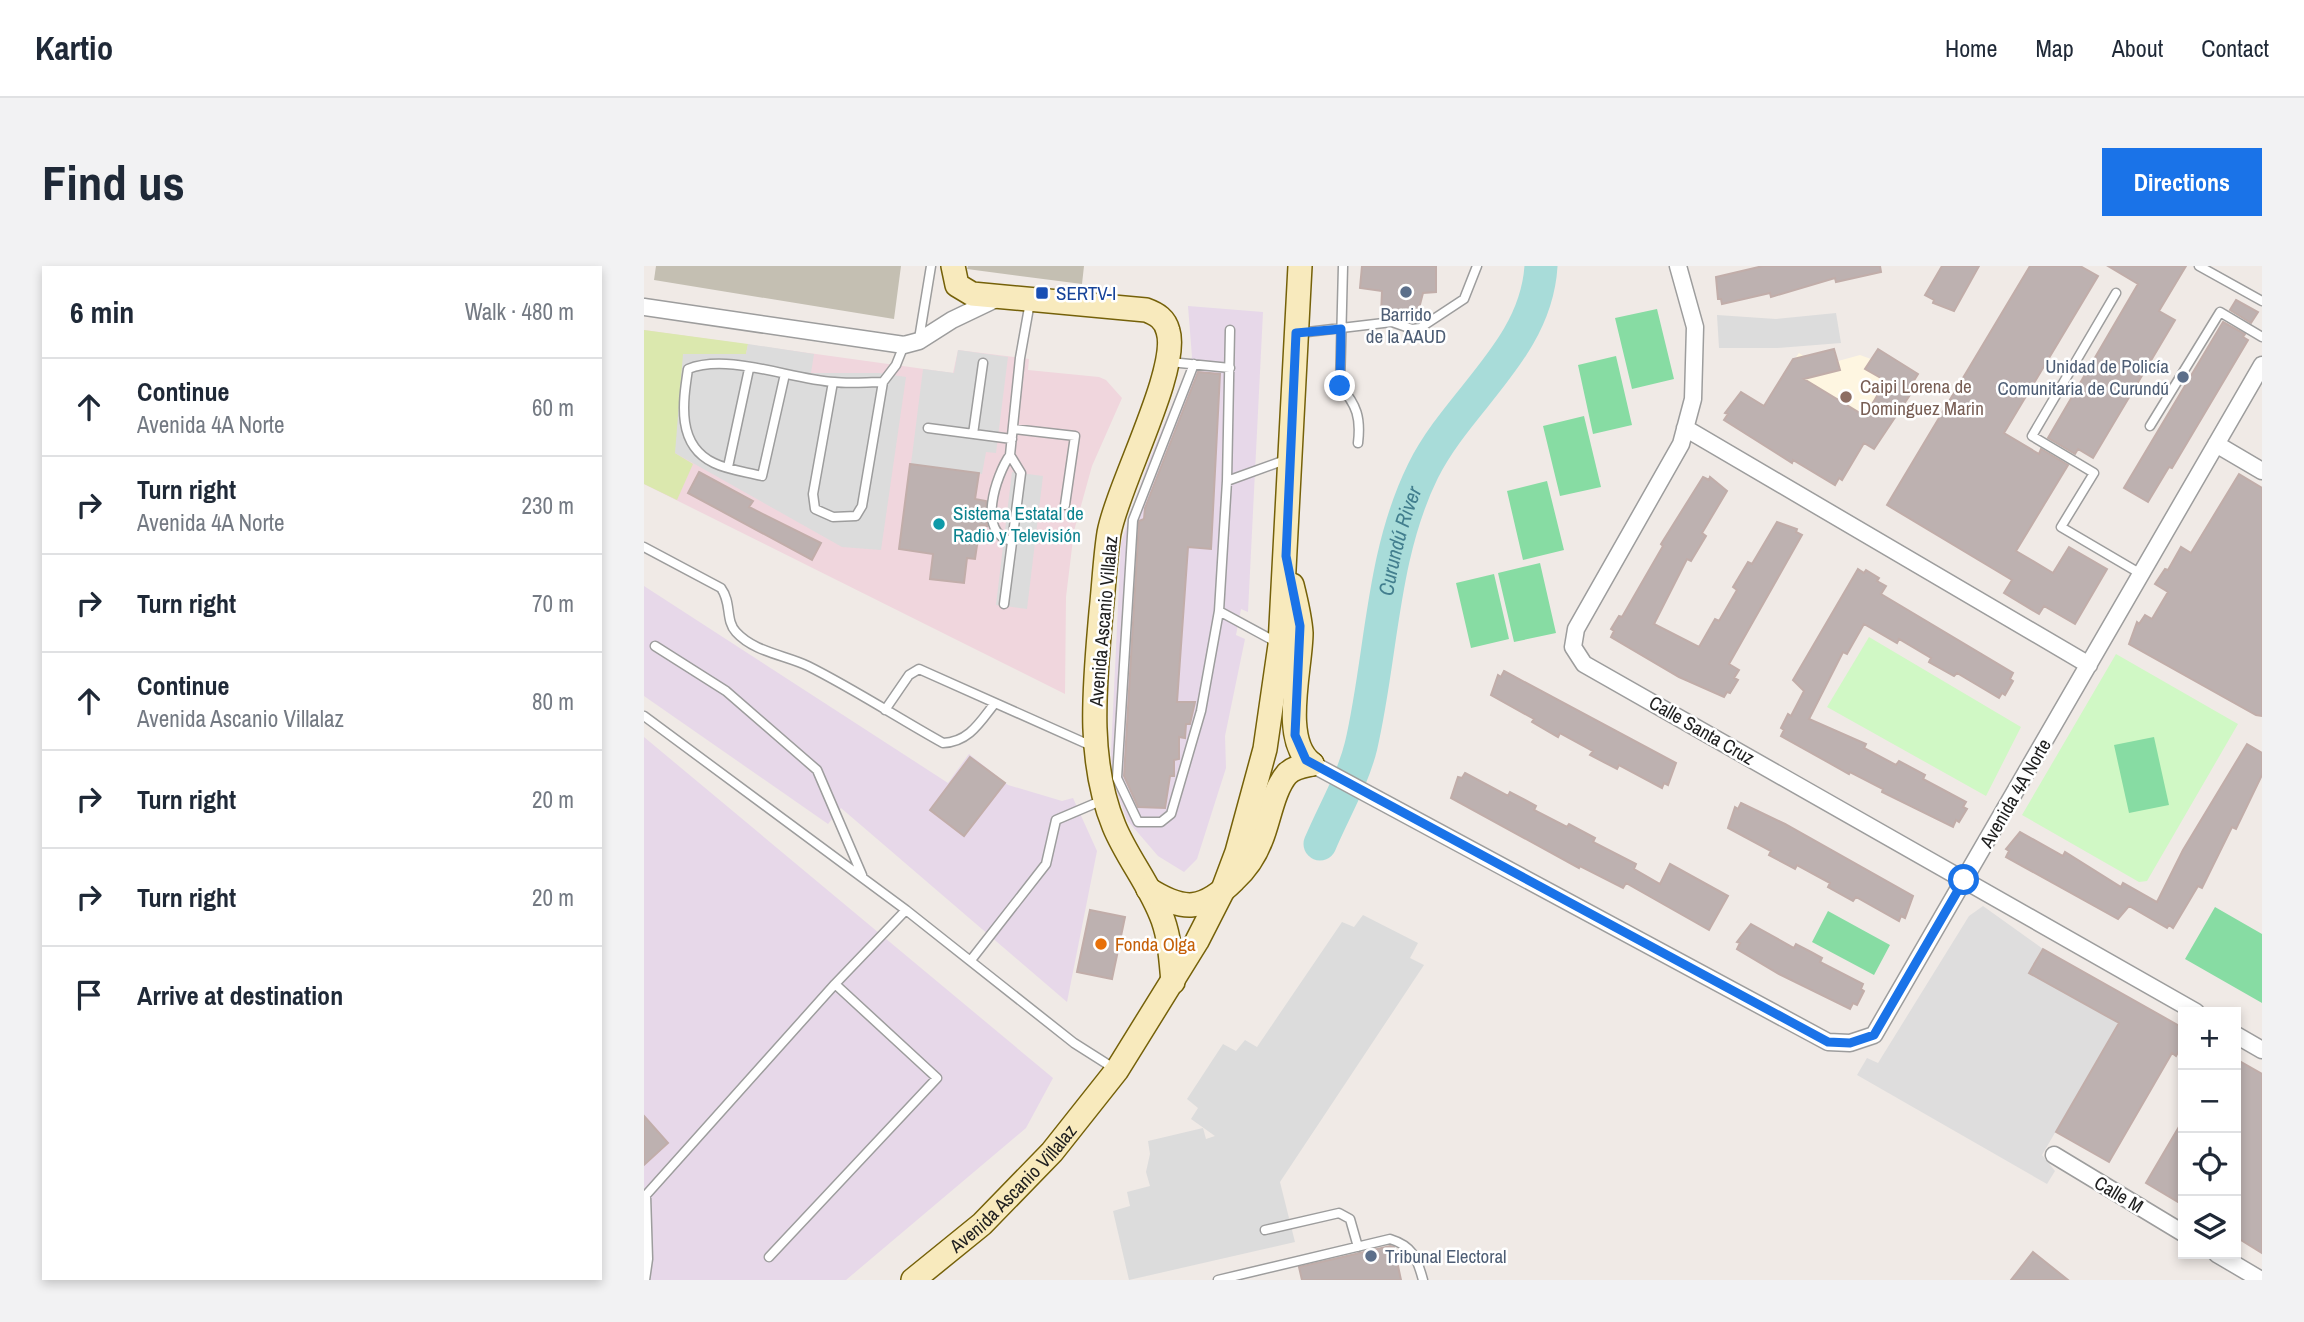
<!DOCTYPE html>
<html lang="en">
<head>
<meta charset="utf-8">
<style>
	:root { --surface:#fff; --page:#f2f2f3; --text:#1f2937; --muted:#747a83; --line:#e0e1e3; --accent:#1a73e8 }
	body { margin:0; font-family:"Archivo Narrow",sans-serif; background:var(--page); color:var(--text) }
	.controls { position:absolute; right:21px; bottom:21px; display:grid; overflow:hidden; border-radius:0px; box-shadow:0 4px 10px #0003 }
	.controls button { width:63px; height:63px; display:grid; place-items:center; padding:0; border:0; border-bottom:2px solid var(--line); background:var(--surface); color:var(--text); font:35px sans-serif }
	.stop { position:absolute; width:21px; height:21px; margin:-16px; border:5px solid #1a73e8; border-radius:50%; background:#fff }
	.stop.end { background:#1a73e8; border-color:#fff; box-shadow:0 2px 7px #0008 }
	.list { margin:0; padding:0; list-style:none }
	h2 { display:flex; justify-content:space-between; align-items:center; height:91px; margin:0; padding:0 28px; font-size:30px }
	h2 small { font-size:23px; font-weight:400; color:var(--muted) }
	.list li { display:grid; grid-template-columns:46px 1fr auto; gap:21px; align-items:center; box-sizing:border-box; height:98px; padding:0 28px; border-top:2px solid var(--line) }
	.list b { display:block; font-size:26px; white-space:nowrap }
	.list p { margin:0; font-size:23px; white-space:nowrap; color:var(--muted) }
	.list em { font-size:23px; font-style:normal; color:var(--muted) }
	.icon { flex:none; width:38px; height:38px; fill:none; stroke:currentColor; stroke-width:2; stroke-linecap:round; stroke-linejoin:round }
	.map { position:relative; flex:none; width:1618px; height:1014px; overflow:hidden; border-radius:0px }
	header { display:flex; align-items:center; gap:42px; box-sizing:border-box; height:98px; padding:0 35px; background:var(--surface); border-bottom:2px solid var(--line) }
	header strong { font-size:33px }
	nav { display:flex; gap:38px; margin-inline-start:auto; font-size:24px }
	.intro { display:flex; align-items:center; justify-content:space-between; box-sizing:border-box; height:168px; padding:0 42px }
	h1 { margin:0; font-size:49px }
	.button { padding:18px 32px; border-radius:0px; background:var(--accent); color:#fff; font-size:24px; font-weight:700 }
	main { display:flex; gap:42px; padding:0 42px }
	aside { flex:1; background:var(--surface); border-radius:0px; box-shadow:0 4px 10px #0003 }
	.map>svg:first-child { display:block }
</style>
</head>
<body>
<header>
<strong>Kartio</strong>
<nav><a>Home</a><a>Map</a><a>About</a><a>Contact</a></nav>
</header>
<div class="intro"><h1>Find us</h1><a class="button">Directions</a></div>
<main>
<aside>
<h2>6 min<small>Walk · 480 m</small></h2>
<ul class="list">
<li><svg class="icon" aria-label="ahead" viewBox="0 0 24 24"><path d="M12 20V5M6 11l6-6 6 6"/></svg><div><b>Continue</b><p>Avenida 4A Norte</p></div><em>60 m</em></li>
<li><svg class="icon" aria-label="right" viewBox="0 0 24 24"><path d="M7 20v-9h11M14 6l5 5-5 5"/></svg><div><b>Turn right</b><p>Avenida 4A Norte</p></div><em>230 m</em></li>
<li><svg class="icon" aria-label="right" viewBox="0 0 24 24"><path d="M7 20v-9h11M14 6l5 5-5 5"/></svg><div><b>Turn right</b></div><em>70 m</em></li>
<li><svg class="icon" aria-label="ahead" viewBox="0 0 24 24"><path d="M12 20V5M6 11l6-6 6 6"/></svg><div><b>Continue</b><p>Avenida Ascanio Villalaz</p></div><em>80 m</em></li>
<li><svg class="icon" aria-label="right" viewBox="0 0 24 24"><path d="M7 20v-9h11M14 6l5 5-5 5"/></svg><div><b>Turn right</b></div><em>20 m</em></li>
<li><svg class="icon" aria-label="right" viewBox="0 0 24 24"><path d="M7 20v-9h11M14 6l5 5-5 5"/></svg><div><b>Turn right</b></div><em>20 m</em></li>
<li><svg class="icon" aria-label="arrive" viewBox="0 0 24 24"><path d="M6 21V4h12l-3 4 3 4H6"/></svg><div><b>Arrive at destination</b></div></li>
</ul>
</aside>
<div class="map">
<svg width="1618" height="1014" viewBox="0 0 1618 1014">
	<rect width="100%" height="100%" fill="#f0eae6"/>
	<path fill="#dedddd" d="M1339,640l60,43 -13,24 89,50 -77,132 13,16 -8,13 -190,-109 10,-17 11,5 91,-147z"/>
	<path fill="#f0d6dd" d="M0,64l309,43 5,-23 71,9 -1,11 71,7 7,3 16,18 -30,68 -18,65 -8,66 -1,97 -421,-210z"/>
	<path fill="#e7d8e9" d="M544,40l75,6 -15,300 -7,-3 -5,26 9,4 -20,97 1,32 -29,91 -13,13 -26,-16 -31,-36 -15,-41 -1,-27 10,-209 27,-80 44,-106z
		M0,320l304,197 21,-29 39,31 54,16 11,-3 24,53 -30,151 -226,-194 -13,16 -184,-128z
		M0,471l409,341 -27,50 -180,152h-202z"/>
	<path fill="#fef6e1" d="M1191,83l3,12 22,-6 11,4 7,-10 40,25 -22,44 -4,-2 -9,13 -96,-60 12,-16 6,4z"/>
	<path fill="#c4bfb2" d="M12,0h245l-7,53 -240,-39z
		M324,0h116l-2,18 -115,-15z"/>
	<path fill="#dbe8ae" d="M0,64l104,14 -2,10 -71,99 18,11 -16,36 -33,-16z"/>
	<path fill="#d0f8c5" d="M1225,371l152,90 -35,69 -159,-89z
		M1472,388l122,70 -91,157 -8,1 -117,-67z"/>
	<path fill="#87dca3" d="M1013,43l17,70 -42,10 -17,-71z
		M972,90l16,69 -39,9 -15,-69z
		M940,150l17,71 -41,9 -17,-70z
		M903,215l17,69 -41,10 -16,-69z
		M896,297l16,70 -42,9 -16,-69z
		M850,308l15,65 -38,9 -15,-65z
		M1510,471l15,68 -40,8 -15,-68z
		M1571,641l47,27v69l-77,-44z
		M1184,645l62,34 -16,30 -62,-33z"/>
	<path fill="#dcdcdc" d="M1192,47l5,30 -63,5h-59l-2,-33 59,4z
		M104,78l66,10 -3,19h68l27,4 -25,173 -39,-3 -167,-94 8,-99h63z
		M314,84l50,7 -12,96 -10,-1 -4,22 -71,-10 12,-95 31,4z
		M368,206l31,4 -16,133 -31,-4z
		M719,649l55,28 -8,15 14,7 -144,217 15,60 -166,38 -16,-69 17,-5 -3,-14 23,-6 -4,-14 4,-18 -2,-13 55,-13 3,11 9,-3 -24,-17 7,-11 -11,-9 36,-55 13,7 9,-11 12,7 85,-125 12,5z"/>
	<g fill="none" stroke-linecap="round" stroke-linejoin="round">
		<path stroke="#a8dcd9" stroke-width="33" id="s1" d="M676,578c13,-31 33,-65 41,-98 21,-90 20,-190 62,-275 35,-71 113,-121 118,-205"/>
	</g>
	<path fill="#bdb1b0" stroke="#c1ada9" stroke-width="2" d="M718,0h74v26l-13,1 -7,27 -35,-5 1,-24 -22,-3z
		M1119,0h117l1,6 -45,10 -1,-4 -64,19 -1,-4 -48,11 -1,-5h-3l-2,-22z
		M1298,0h37l-25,45 -21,-8 1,-3 -9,-5z
		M1386,0h50l18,10 -94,157 35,21 2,-5 27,16 -52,86 37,22 16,-26 38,22 -32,55 -31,-18 -5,8 -35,-21 8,-13 -125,-75z
		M1464,0h78l-27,45 16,9 -82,138 -15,-9 -3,5 -27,-16 90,-154z
		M1592,34l22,12 -7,11 -21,-13z
		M1579,56l22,12 -2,3 5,3 -76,128 -3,-1 -21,35 -24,-14z
		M1190,83l6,21 -36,9 61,37 21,-35 -21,-12 13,-20 40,25 -10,16 4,2 -38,57 -10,-6 -22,37 -3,-2 -4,7 -42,-25 -1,3 -68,-43 4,-6 -3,-1 16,-21 23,14 29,-47z
		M554,106l22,2 -9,175 -23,-2 -11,155h18l-5,22h-4l-1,14 -6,-1v22l-5,1v16h-4l-5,32 -27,-1 -14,-31 15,-255 5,-2 1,-11z
		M266,198l69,9 -4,26 11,2 1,25 -7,-1 -5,34 -8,-1 -3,25 -34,-4 3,-25 -34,-5z
		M55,206l54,29 -4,6 72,36 -9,17 -124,-67z
		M1595,208l23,14v228l-6,-1 -127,-71 8,-22 2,2 6,-9 7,4 16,-27 -13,-8 10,-15 3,1 13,-23 10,6z
		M1059,211l6,3 1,-3 17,14 -25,42 4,3 -15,25 -4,-2 -33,65 45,23 16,-28 4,2 18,-31 -4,-3 15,-25 4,2 25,-42 20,7 -1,3 6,3 -73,129 10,6 -5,8 4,2 -8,13 -3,-1 -3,5 -45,-20 -68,-40 3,-6 -3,-2 8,-13 3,1 41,-71 -2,-2z
		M1214,303l6,4 2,-3 13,8 -2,3 9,5 -5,8 132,79 -3,6 3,2 -8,14 -3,-2 -3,5 -42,-25 -3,3 -25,-14 2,-4 -32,-19 -2,4 -33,-19 -17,30 -4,-2 -34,67 57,25 -2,4 32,17 3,-4 26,14 -2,4 43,23 -3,5 4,2 -8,13 -3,-2 -3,7 -71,-35 1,-3 -33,-17 -1,2 -68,-38 3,-6 -3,-2 7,-14 3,2 13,-25 -11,-11z
		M860,405l172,92 -8,22 -4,-2 -2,5 -43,-23 -2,4 -27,-14 3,-4 -33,-18 -2,4 -26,-15 2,-3 -43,-24 7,-20 3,2z
		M1603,478l15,9v22l-26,54 -4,-2 -30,61 -4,-2 -25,42 -4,-3 -2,3 -38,-22 -11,13 -112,-62 3,-6 -3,-2 14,-17 43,24 2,-4 56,35 2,-4 34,19 26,-52z
		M326,491l35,26 -41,53 -34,-26z
		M821,507l43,23 2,-4 15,8 11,6 -2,4 33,17 2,-3 26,14 -2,4 43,22 -2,5 26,15 10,-20 58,32 -19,34 -83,-47 -3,5 -43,-22 -1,2 -128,-70 7,-21 4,1z
		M1097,537l44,21 128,72 -8,22 -4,-2 -2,5 -43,-24 -3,4 -25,-14 2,-4 -33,-18 -2,4 -26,-14 2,-4 -43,-23 7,-21 3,2z
		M446,644l35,7 -13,62 -35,-7z
		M1107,658l43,24 2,-4 15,8 11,6 -2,4 43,22 -2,5 3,2 -7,14 -4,-2 -3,6 -71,-35 -42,-25 3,-6 -3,-1z
		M1399,683l140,79v15l-7,13 -4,-3 -63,109 -53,-30 63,-109 -90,-50z
		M1592,793l26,15v179l-26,-16z
		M0,850l24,27 -24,22z
		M1539,854v85l-37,-22z
		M746,980l4,1 7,33h-99l-3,-13z
		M1389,986l35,28h-57z"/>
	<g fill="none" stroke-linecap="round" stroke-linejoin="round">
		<g stroke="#9d9d9d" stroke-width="11">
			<path id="service" d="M699,0l-3,120c17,19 21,32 18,57
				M1555,0l63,35
				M1472,27l-84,143 62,37 -33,54 80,47
				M655,67l93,-11 20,7 8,-1 44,-29 13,-33
				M275,73l12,-73
				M526,96l60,6
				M550,98l-61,156 -16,258 21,44h23l10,-8 30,-103 18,-100
				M141,108l-23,102c-15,-4 -34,-6 -48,-13 -38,-18 -31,-61 -26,-94 40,-16 102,10 146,13 16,2 33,0 49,0
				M189,116l-20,112 2,15 18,8 23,-1 6,-10 21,-124 13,-17 8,-20
				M1506,160l70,-114 42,25
				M284,162l84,11
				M369,163l62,7 -10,69
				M329,168l10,-71
				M366,189c-14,20 -34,79 2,86
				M84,201l21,-98
				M583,215l3,-151
				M0,281l77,41c11,15 4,32 15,44 18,20 49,23 72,34 46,23 90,52 135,77 26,-1 37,-21 52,-40
				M360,338l17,-131 -11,-18 10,-97 10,-56
				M632,376l-57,-31 8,-130 61,-22
				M11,380l71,45 91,79 45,105
				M241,444l24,-35 10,-6 175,78
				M0,450l262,194 168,133 41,26
				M327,694l75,-96 10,-44 47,-20
				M621,964l74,-17 11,6 8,28
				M125,991l168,-179 -102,-94
				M1,1014l3,-21 -2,-64 189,-211 71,-74
				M574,1014l172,-41c23,7 27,19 33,41"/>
		</g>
		<g stroke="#9d9d9d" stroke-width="19">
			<path id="minor" d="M1034,0l17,61 -2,72 -12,45 -105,185 -3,18 11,17 612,348
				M0,41l260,38 15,-4 33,-21 46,-22
				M1041,162l404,237
				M1572,178l46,27
				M668,498l516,278 22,1 24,-8 388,-670
				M1592,769l26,15
				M1410,889l129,78
				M1573,988l44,26"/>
		</g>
		<g stroke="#756109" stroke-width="26">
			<g id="secondary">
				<path d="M309,0l4,19 15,9 174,16c11,4 19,9 22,21 12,38 -50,154 -59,202 -4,25 -5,52 -8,79 -6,71 -15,146 13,214 13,32 37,60 49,94 7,20 8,41 10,62"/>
				<path d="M648,319c4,16 8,32 9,48 0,35 -21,108 11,131"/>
				<path d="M504,623c36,23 55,22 86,-9 12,-11 21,-24 27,-40 8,-19 12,-50 26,-66 7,-7 16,-8 25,-10"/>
				<path id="s2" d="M269,1014l69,-56 70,-72 65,-82 80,-129 25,-49 15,-40 28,-103 15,-104 20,-379"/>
			</g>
		</g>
		<use href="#service" stroke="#fff" stroke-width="8"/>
		<use href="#minor" stroke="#fff" stroke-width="16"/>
		<use href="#secondary" stroke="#f8eabd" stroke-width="23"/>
	</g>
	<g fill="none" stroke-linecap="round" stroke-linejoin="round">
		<path stroke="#1a73e8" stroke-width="9" d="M696,120l1,-57 -45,4 -10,223 14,70 -5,109 11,25 522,282 22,1 24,-8 90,-155"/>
	</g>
	<g fill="#5c6f8a" stroke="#fff" stroke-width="2.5">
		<circle cx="762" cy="26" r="7"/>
		<circle cx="1539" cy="111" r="7"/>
		<circle cx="727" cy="990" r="7"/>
	</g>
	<rect fill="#1a4fb4" stroke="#fff" stroke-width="2.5" x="391" y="20" width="14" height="14" rx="3.5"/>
	<circle fill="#8d6e63" stroke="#fff" stroke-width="2.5" cx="1202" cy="131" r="7"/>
	<circle fill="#0f9aa8" stroke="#fff" stroke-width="2.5" cx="295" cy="258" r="7"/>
	<circle fill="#e8710a" stroke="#fff" stroke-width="2.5" cx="457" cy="678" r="7"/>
	<g text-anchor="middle" stroke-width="5" stroke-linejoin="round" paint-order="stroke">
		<g font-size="19" fill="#164399" stroke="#fff" text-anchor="start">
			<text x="412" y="34">SERTV-I</text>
		</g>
		<g font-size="19" fill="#4e5e75" stroke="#fff">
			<text x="762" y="55">Barrido<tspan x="762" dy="22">de la AAUD</tspan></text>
			<text x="1525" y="107" text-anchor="end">Unidad de Policía<tspan x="1525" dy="22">Comunitaria de Curundú</tspan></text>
			<text x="741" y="997" text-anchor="start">Tribunal Electoral</text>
		</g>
		<g font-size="19" fill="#785e54" stroke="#fff" text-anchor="start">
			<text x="1216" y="127">Caipi Lorena de<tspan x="1216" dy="22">Dominguez Marin</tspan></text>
		</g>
		<g font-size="19" fill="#0d838f" stroke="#fff" text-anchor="start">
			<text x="309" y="254">Sistema Estatal de<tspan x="309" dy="22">Radio y Televisión</tspan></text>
		</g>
		<g font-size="19" fill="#202020" stroke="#fff">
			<text transform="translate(459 355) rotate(-85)" y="7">Avenida Ascanio Villalaz</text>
			<text transform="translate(1058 464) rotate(30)" y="7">Calle Santa Cruz</text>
			<text transform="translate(1371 527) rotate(-60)" y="7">Avenida 4A Norte</text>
			<text dy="7" stroke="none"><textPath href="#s2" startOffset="136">Avenida Ascanio Villalaz</textPath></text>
			<text transform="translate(1475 928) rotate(31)" y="7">Calle M</text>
		</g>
		<g font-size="19" fill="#c56008" stroke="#fff" text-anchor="start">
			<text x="471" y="685">Fonda Olga</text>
		</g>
		<g font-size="21" font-style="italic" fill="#427e8e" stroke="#fff">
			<text dy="7" stroke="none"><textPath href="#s1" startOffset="315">Curundú River</textPath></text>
		</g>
	</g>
</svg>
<div class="controls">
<button>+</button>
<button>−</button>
<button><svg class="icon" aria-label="locate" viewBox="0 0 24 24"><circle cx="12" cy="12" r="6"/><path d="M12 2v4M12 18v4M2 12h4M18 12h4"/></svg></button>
<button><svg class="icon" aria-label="layers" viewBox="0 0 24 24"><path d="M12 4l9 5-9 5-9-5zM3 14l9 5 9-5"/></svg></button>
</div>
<div class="stop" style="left:1320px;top:614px"></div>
<div class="stop end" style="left:696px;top:120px"></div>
</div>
</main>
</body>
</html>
